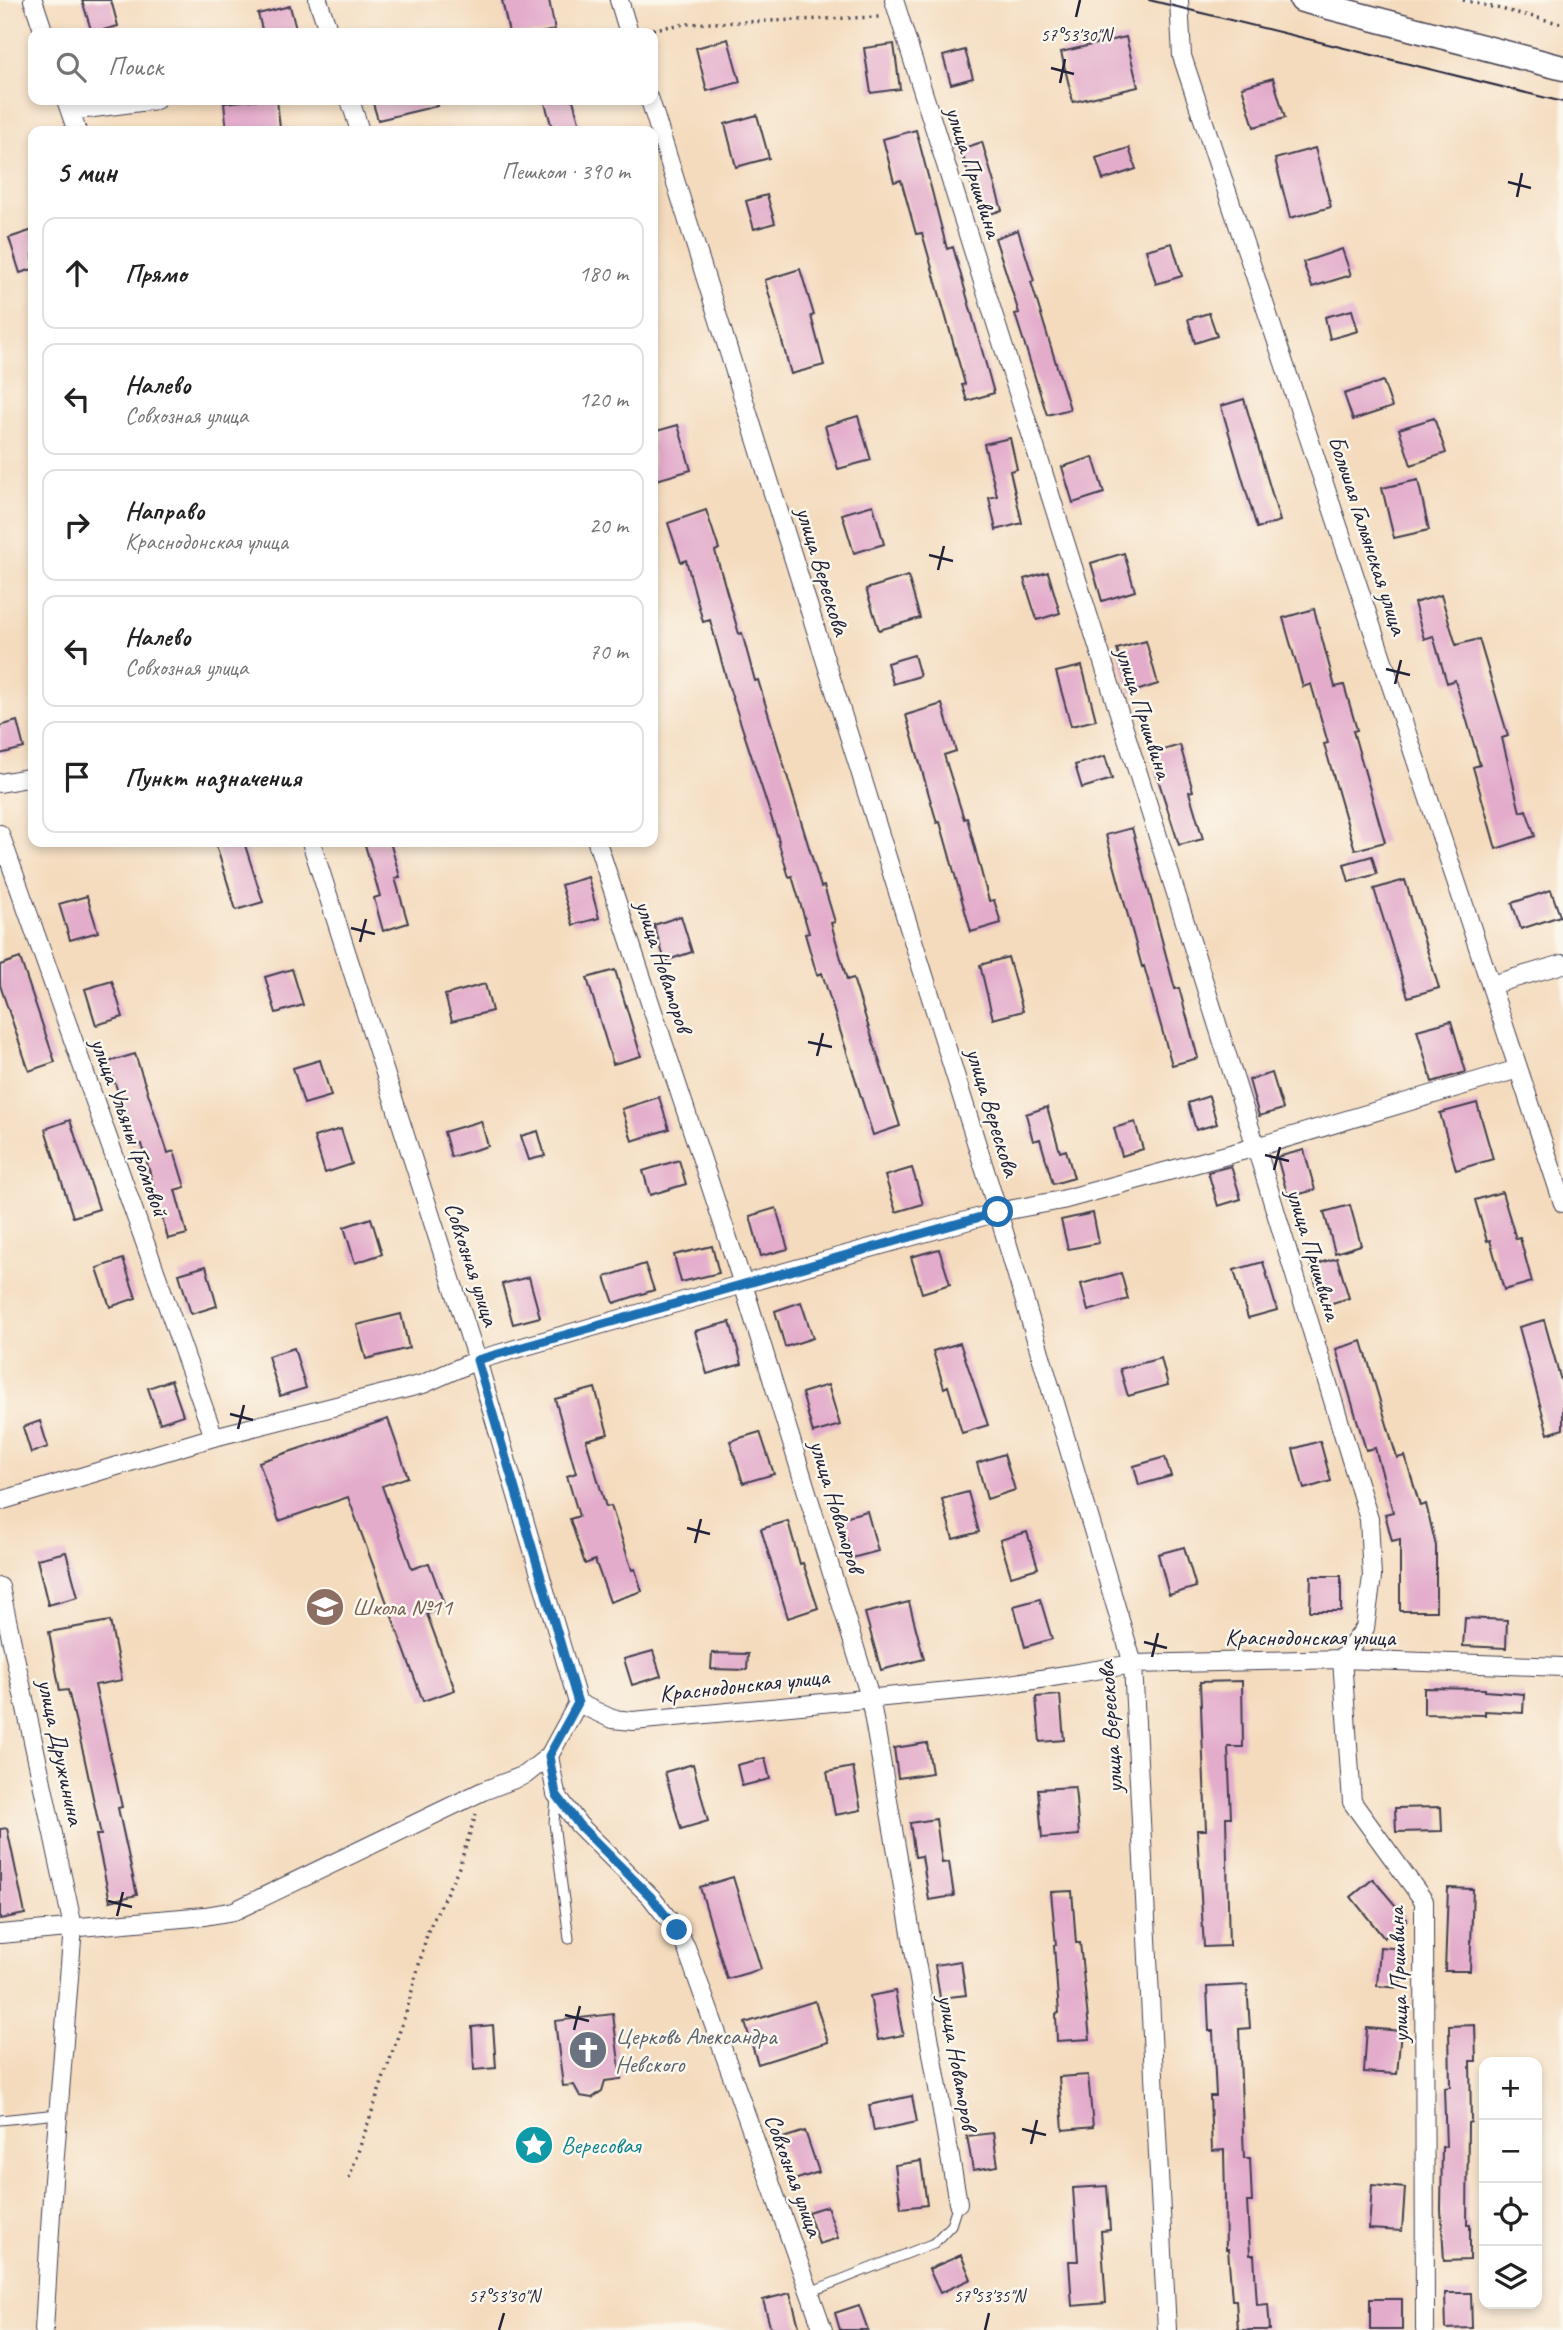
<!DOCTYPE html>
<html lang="ru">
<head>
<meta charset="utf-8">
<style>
	:root { --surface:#fff; --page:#f6f6f6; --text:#222; --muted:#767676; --line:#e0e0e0 }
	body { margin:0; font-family:Caveat,sans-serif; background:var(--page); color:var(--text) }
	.controls { position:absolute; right:21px; bottom:21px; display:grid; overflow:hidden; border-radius:14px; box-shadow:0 4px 10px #0003 }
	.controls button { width:63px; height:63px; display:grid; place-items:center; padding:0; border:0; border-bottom:2px solid var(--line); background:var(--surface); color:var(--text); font:35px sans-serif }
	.stop { position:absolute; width:21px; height:21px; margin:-16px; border:5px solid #1f6fb2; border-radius:50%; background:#fff }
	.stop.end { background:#1f6fb2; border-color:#fff; box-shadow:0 2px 7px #0008 }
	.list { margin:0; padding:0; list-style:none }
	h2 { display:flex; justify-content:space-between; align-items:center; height:91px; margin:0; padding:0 28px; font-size:30px }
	h2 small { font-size:23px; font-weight:400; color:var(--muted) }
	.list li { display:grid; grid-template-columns:46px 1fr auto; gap:21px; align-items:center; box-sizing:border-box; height:112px; margin:0 14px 14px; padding:0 14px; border:2px solid var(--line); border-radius:14px }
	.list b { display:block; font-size:26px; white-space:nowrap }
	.list p { margin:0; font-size:23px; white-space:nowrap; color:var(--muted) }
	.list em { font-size:23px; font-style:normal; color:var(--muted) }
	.icon { flex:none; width:38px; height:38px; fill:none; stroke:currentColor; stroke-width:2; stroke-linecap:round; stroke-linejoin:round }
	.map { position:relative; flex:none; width:1563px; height:2330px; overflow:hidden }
	.search { position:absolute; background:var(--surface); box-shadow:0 4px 10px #0003; left:28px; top:28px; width:630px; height:77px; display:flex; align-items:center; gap:18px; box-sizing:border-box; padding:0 24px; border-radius:14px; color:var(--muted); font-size:26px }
	.panel { position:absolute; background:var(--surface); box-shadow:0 4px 10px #0003; left:28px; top:126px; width:630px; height:721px; border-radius:14px }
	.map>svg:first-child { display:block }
</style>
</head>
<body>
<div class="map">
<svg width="1563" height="2330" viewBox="0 0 1563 2330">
	<rect width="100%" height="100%" fill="#fbf7ec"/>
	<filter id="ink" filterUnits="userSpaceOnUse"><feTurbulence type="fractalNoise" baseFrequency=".0143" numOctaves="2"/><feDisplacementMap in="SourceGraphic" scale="14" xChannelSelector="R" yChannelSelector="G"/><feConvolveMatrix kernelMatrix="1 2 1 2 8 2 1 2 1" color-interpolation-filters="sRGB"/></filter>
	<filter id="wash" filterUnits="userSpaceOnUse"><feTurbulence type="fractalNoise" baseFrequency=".00686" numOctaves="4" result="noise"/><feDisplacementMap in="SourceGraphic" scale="28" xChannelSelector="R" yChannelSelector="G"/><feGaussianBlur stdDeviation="1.57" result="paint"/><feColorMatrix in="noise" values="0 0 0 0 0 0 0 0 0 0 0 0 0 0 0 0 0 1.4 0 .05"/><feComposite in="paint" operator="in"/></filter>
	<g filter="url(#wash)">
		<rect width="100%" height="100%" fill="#f4dbbe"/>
		<g id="blocks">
			<path fill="#e3accb" d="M82,0h29l7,26 -26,7z
				M502,0h47l6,30 -16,3h-30z
				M290,6l7,27h-34l-5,-19z
				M1126,37l12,50 -65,15 -12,-50z
				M728,39l12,43 -33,9 -11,-43z
				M894,44l6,45 -29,4 -7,-45z
				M965,50l8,28 -22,6 -8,-28z
				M1273,78l12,40 -31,9 -12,-40z
				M252,100h25l3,28 -53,3 -3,-28z
				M372,100h64l1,6 -59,14z
				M544,100h29l7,25 -27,6z
				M757,115l12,43 -33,9 -11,-43z
				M916,130l31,119 6,-2 41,146 -27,8 -5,-16 3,-1 -43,-151 -6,1 -15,-54 -7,2 -11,-43z
				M982,142l20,68 -21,7 -20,-68z
				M1129,148l7,21 -33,11 -7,-22z
				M1315,148l16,59 -41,11 -15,-59z
				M767,195l8,28 -21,6 -8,-28z
				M33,230v39l-13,4 -11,-35z
				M1018,230l16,51 -3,1 39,127 -23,6 -32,-101 4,-1 -24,-75z
				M1172,243l10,33 -26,8 -10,-34z
				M1342,249l9,26 -39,12 -9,-25z
				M800,269l14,46 -3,1 13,49 -33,9 -26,-94z
				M1352,310l6,21 -28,8 -5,-22z
				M1209,313l8,23 -22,7 -7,-24z
				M1383,381l9,26 -39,13 -9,-26z
				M1244,399l36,122 -23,7 -36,-122z
				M858,416l13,44 -33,9 -13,-43z
				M1434,418l12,35 -35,12 -12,-36z
				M678,425l13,45 -38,11v-49z
				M1010,438l7,31 -7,2 12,52 -26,7 -7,-32 8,-2 -13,-52z
				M1093,457l11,36 -31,10 -11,-36z
				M1418,480l11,50 -35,8 -12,-50z
				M873,505l11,39 -30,9 -12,-39z
				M706,510l13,39 -4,2 24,83 3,-1 13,48 3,-1 63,207 3,-1 11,36 -4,1 16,57 6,-2 47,148 -27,9 -51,-162 -5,2 -12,-41 4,-1 -17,-57 -3,1 -11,-36h1l-52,-160 -17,-61 -7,2 -17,-62 -5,2 -13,-39z
				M1124,553l11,38 -33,10 -11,-38z
				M1048,572l12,41 -23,7 -13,-41z
				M908,576l12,42 -41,12 -13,-41z
				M1441,595l15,50 23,-6 29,97 -6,2 18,74 6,-2 9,26 -39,13 -23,-82 7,-2 -25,-85 -8,3 -14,-47 -9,3 -10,-36z
				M1314,609l21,78 9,-2 13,45 -4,1 32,111 -30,8 -31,-106 4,-1 -17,-59 -8,3 -20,-69z
				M1146,641l12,43 -28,9 -13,-44z
				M914,655l6,21 -27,8 -6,-21z
				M1082,666l14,54 -25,6 -15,-54z
				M942,704l14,47 -12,4 20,64 3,-1 22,83 5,-1 7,23 -30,9 -31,-110 -3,1 -31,-108z
				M17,721l7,27 -24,6v-28z
				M1180,745l13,46 -4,1 14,47 -24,6 -29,-91z
				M1105,756l7,23 -30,9 -7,-23z
				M1132,828l43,161 4,-1 19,70 -26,7 -28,-99 -2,1 -36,-132z
				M215,842h29l19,60 -27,8z
				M377,842h13l10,35 -5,1 13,45 -25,8 -9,-33 6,-2 -15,-51z
				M1372,856l5,18 -28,8 -5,-18z
				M588,877l11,41 -26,7 -12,-40z
				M1405,880l34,108 -31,9 -34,-108z
				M1551,890l9,26 -39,13 -9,-26z
				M87,896l11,36 -28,8 -11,-36z
				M681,916l11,36 -27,9 -11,-36z
				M1008,957l15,54 -30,8 -13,-54z
				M20,958l35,104 -26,9 -29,-86v-20z
				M292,969l11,36 -27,8 -11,-36z
				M615,970l26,86 -28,8 -26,-86z
				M112,981l11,36 -27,8 -11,-36z
				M485,984l7,27 -40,10 -7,-26z
				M1451,1021l15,51 -34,10 -15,-52z
				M135,1054l33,99 6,-2 11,36 -10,3 12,44 -19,5 -26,-95 -6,2 -28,-84z
				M320,1060l11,36 -27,8 -11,-36z
				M1272,1073l11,36 -24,7 -10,-36z
				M1209,1096l8,28 -21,6 -8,-27z
				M659,1097l10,32 -37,12 -10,-32z
				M1477,1103l16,56 -37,11 -16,-57z
				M1047,1107l13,45 6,-2 8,28 -21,6 -13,-45 -7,2 -7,-27z
				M70,1120l29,89 -26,8 -28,-88z
				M481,1121l7,25 -37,11 -7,-25z
				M1135,1122l8,27 -21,7 -8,-28z
				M341,1129l11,35 -27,9 -11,-36z
				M538,1131l7,25 -16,4 -8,-24z
				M1304,1150l11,40 -27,7 -11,-40z
				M679,1160l7,24 -36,11 -7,-24z
				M1231,1166l10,33 -23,7 -10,-34z
				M912,1168l11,36 -27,8 -11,-36z
				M1502,1192l14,47 4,-1 12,44 -28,8 -14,-50 -3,1 -12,-41z
				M1350,1205l11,40 -26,8 -11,-41z
				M776,1208l12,41 -27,7 -11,-40z
				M1093,1213l6,30 -31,6 -7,-29z
				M371,1218l11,36 -27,9 -11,-36z
				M712,1246l7,27 -38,9 -7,-27z
				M939,1249l11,35 -28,9 -11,-36z
				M1337,1258l12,40 -27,8 -11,-40z
				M123,1259l13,39 -26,9 -13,-39z
				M1263,1262l14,48 -29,8 -14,-48z
				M645,1264l9,26 -40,13 -9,-26z
				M206,1266l11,40 -26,8 -12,-40z
				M1121,1273l7,26 -40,12 -7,-27z
				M529,1277l11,40 -27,7 -11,-40z
				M801,1302l12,36 -28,9 -10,-36z
				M401,1314l8,34 -43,11 -9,-34z
				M1544,1320l19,68v41l-15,5 -29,-107z
				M730,1322l12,42 -35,10 -12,-43z
				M1362,1341l35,117 8,-2 15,50 6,-2 10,42v65h-36v-72l-8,2 -7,-27 8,-2 -18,-64 -9,2 -30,-101z
				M960,1343l28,82 -26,8 -14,-47 -4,2 -11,-37z
				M294,1348l12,40 -26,8 -12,-40z
				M1161,1358l7,27 -40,11 -8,-27z
				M171,1380l12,35 -23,8 -12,-35z
				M828,1385l12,40 -27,8 -11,-40z
				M595,1388l13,46 -22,6 20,67 5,-1 21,64 3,-1 7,22 -32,11 -15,-42 -10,4 -15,-45 9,-3 -12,-40 9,-3 -21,-74z
				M388,1419l20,58 -26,9 30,83 17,-6 16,44 -18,7 28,76 -32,11 -75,-204 -69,24 -20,-59z
				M40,1421l8,26 -17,6 -8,-26z
				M760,1432l14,42 -31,9 -13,-42z
				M1320,1441l11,40 -27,8 -11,-40z
				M1004,1454l11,36 -28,9 -10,-36z
				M1165,1457l6,19 -32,9 -5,-19z
				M968,1492l11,40 -26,7 -11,-40z
				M867,1511l11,40 -26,7 -12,-40z
				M788,1521l12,43 3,-1 15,45 -30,10 -27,-89z
				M1027,1532l11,36 -27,8 -11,-36z
				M1184,1547l12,40 -27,8 -11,-41z
				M66,1552l12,45 -30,8 -11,-46z
				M1311,1576h30v35h-31z
				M1040,1599l12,40 -27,8 -11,-41z
				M909,1602l15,57 -43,11 -16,-57z
				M1465,1618l42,2 -1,28 -43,-2z
				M110,1621l12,59 -27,5 27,122 -4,1 19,87 -27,6 -14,-66h5l-17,-79 -16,-66 -8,1 -11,-59z
				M653,1651l8,25 -29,9 -8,-26z
				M712,1653l36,1 -1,16 -36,-1z
				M1242,1681l1,66h-15l3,70h-5l3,129 -25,1 -7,-117h9l-6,-148z
				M1424,1688l61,1v2l39,3 -1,19 -38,-2v4l-61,-1z
				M1060,1695l4,45 -24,2 -4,-45z
				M927,1743l5,30 -34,5 -4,-30z
				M765,1758l5,21 -28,7 -5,-21z
				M693,1764l15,57 -27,8 -16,-57z
				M853,1767l8,43 -26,5 -8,-43z
				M1075,1787l4,48 -37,3 -4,-49z
				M1441,1807l1,24 -46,1 -1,-24z
				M936,1819l6,44 7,-1 5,34 -25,4 -7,-44 -7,1 -5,-34z
				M7,1828l18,86 -25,5v-90z
				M733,1877l28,92 -34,10 -27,-92z
				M1373,1879l34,40 -23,19 -33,-41z
				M1448,1888l25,1 -3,82h-25z
				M1072,1891l4,52h4l10,96 -33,2 -1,-27 3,-1 -5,-68h2l-5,-53z
				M1380,1947l23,2 -3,39 -23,-2z
				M961,1961l5,34 -26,3 -5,-33z
				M1247,1985l3,43 -11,1 5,129h6l2,44h-5l3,53h4l3,50 11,-1 2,26h-32l-2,-30h-4l-4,-51h-2l-2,-99 -12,1 -2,-55h6l-3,-65h-4l-2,-44z
				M895,1991l8,44 -25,5 -8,-44z
				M815,2001l13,41 -70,22 -13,-41z
				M613,2014l8,65 -16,2 -3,10 -10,7 -12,-2 -6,-11 -11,1 -8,-65z
				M493,2025l3,43 -22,2 -2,-43z
				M1475,2025l1,36h-6l1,61 -3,1 -1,102h3v35l-26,1 -3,-52 1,-62h4l-2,-59 6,-1 -1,-61z
				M1367,2028l34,3 -4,43 -33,-2z
				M1088,2075l5,52 -30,3 -4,-53z
				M912,2096l5,26 -43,9 -5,-26z
				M805,2131l14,41 -25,8 -14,-41z
				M993,2133l5,33 -25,4 -6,-34z
				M921,2161l6,44 -26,3 -6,-43z
				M1372,2185l33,3 -3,43 -33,-2z
				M1107,2186l3,44 -9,1 5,72 -34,3 -3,-45h9l-5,-73z
				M827,2206l11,32 -19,6 -11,-32z
				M961,2255l10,24 -31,14 -11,-24z
				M790,2293l10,37h-29l-8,-30z
				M1445,2293h26l1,35 -26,1z
				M1370,2299h32v31h-32z
				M859,2305l9,25h-28l-5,-17z"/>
		</g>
	</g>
	<g filter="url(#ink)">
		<use href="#blocks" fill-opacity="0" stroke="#423e4f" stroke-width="2"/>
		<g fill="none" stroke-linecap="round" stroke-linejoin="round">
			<g stroke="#423e4f" stroke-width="11">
				<path id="lane" d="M556,1796l-2,27 15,116
					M0,2120l58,-6
					M810,2292l124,-49 17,-18 7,-22"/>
			</g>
			<g stroke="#423e4f" stroke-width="20">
				<path id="street" d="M33,0l11,33
					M318,0l11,33
					M619,0l10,33
					M894,0l362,1147 113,372 3,58 -7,51 -23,31 10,143 72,99 1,429
					M1179,0l3,56 381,1147
					M66,100l11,31
					M350,100l10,31
					M650,100l348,1112 135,452 34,666
					M70,111l86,-11
					M0,783l33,-6
					M0,834l214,603
					M311,842l166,518 101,343
					M597,842l146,442 127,413 88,506
					M1491,985l72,-21
					M0,1501l214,-64 209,-53 54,-24 266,-76 255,-72 64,-12 194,-53 262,-78
					M0,1587l73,340 -20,253 -9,150
					M549,1756l7,38 23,31 72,72 25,32 10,18 137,383
					M0,1934l205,-18 29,-5 249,-120 42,-16 24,-19 29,-53 34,16 21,2 358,-34 142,-23 209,-5 221,8"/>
			</g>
			<g stroke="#423e4f" stroke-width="27">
				<path id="secondary" d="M1302,0l261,68"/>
			</g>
			<path stroke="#423e4f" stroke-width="3.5" stroke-dasharray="2 5" stroke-linecap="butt" d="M1463,0l100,24
				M646,30l40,-6 193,-7
				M349,2178l57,-165 22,-82 31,-64 17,-53"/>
			<use href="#lane" stroke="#fff" stroke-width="9"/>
			<use href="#street" stroke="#fff" stroke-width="18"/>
			<use href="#secondary" stroke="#fff" stroke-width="24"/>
			<path stroke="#22223b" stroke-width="2" d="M1149,0l414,102"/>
		</g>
	</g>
	<g fill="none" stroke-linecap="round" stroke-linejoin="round" filter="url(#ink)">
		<path stroke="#1f6fb2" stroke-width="9" d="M677,1930l-26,-33 -72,-72 -23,-31 -7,-38 29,-53 -101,-343 521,-148"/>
	</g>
	<path fill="none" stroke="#22223b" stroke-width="2.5" d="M1076,17l4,-17M1051,68l23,6M1060,83l5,-24M1508,182l23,6M1517,197l5,-24M929,555l24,6M938,570l6,-24M1386,669l24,6M1395,684l6,-24M351,928l24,6M360,942l6,-23M808,1042l24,5M817,1056l6,-23M1265,1155l24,6M1274,1170l6,-23M230,1414l23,6M238,1429l6,-24M687,1528l23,6M695,1543l6,-24M1144,1642l23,6M1152,1657l6,-24M108,1901l24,6M117,1916l6,-24M565,2015l24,6M574,2030l6,-24M1022,2129l24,6M1031,2144l6,-24M499,2330l5,-17M985,2330l4,-17"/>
	<defs>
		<g id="school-disc" transform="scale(2.0125)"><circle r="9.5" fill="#8d6e63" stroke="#fbf7ec"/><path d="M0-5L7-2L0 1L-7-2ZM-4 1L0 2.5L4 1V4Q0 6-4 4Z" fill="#fff"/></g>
		<g id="church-disc" transform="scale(2.0125)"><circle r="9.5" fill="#6b7280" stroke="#fbf7ec"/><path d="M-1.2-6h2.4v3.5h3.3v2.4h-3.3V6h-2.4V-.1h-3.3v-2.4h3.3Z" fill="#fff"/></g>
		<g id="sight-disc" transform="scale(2.0125)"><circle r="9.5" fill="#0f9aa8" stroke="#fbf7ec"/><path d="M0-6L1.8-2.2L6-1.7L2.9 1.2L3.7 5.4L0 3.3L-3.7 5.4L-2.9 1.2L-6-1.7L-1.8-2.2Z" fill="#fff"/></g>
	</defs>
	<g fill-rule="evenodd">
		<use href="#school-disc" x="325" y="1607"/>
		<use href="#church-disc" x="588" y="2050"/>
		<use href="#sight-disc" x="534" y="2145"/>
	</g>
	<g text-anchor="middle" stroke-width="5" stroke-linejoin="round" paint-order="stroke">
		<g font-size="24" fill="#22223b" stroke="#fbf7ec">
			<text transform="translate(974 172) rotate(72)" y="8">улица Пришвина</text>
			<text transform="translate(1368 535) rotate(72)" y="8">Большая Гальянская улица</text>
			<text transform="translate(823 571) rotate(73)" y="8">улица Верескова</text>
			<text transform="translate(1144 713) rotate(72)" y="8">улица Пришвина</text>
			<text transform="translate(664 966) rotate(72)" y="8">улица Новаторов</text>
			<text transform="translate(993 1112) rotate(73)" y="8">улица Верескова</text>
			<text transform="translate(130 1127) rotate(70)" y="8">улица Ульяны Громовой</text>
			<text transform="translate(1314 1254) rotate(73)" y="8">улица Пришвина</text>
			<text transform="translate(472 1264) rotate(72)" y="8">Совхозная улица</text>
			<text transform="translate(837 1506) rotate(73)" y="8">улица Новаторов</text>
			<text x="1310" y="1645">Краснодонская улица</text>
			<text transform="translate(744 1685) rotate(-6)" y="8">Краснодонская улица</text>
			<text transform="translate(1110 1727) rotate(-94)" y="8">улица Верескова</text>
			<text transform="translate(61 1752) rotate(78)" y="8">улица Дружинина</text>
			<text transform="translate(1398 1975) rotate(-92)" y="8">улица Пришвина</text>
			<text transform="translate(958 2062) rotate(80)" y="8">улица Новаторов</text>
			<text transform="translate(794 2175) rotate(70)" y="8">Совхозная улица</text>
		</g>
		<g font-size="24" fill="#785e54" stroke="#fbf7ec" text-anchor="start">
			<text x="352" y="1615">Школа №11</text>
		</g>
		<g font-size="24" fill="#5b616d" stroke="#fbf7ec" text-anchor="start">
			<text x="615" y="2044">Церковь Александра<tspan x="615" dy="28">Невского</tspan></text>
		</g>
		<g font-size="24" fill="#0d838f" stroke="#fbf7ec" text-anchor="start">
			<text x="561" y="2153">Вересовая</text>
		</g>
	</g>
	<g font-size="18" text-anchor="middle" fill="#22223b" stroke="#fbf7ec" stroke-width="5" stroke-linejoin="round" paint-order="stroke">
		<text x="1076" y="41">57°53'30"N</text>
		<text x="504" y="2302">57°53'30"N</text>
		<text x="989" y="2302">57°53'35"N</text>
	</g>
</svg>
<div class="controls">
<button>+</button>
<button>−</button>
<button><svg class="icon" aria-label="locate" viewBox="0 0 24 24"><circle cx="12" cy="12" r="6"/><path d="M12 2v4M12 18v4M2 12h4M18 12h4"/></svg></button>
<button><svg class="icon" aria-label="layers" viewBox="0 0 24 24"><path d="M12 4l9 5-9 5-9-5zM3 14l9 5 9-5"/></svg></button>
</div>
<div class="stop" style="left:998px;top:1212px"></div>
<div class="stop end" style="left:677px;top:1930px"></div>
<div class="search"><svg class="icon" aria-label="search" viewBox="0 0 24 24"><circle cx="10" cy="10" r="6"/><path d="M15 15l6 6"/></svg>Поиск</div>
<section class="panel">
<h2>5 мин<small>Пешком · 390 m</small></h2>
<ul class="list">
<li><svg class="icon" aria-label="ahead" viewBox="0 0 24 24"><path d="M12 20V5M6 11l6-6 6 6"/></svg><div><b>Прямо</b></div><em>180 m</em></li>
<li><svg class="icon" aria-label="left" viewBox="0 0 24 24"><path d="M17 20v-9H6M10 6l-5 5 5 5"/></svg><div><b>Налево</b><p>Совхозная улица</p></div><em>120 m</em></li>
<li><svg class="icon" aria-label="right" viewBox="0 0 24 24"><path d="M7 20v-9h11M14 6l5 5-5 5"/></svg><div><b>Направо</b><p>Краснодонская улица</p></div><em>20 m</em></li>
<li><svg class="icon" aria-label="left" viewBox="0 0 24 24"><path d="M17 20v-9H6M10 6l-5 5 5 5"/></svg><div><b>Налево</b><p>Совхозная улица</p></div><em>70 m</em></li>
<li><svg class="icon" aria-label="arrive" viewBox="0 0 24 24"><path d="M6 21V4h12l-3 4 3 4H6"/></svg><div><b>Пункт назначения</b></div></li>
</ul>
</section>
</div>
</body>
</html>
